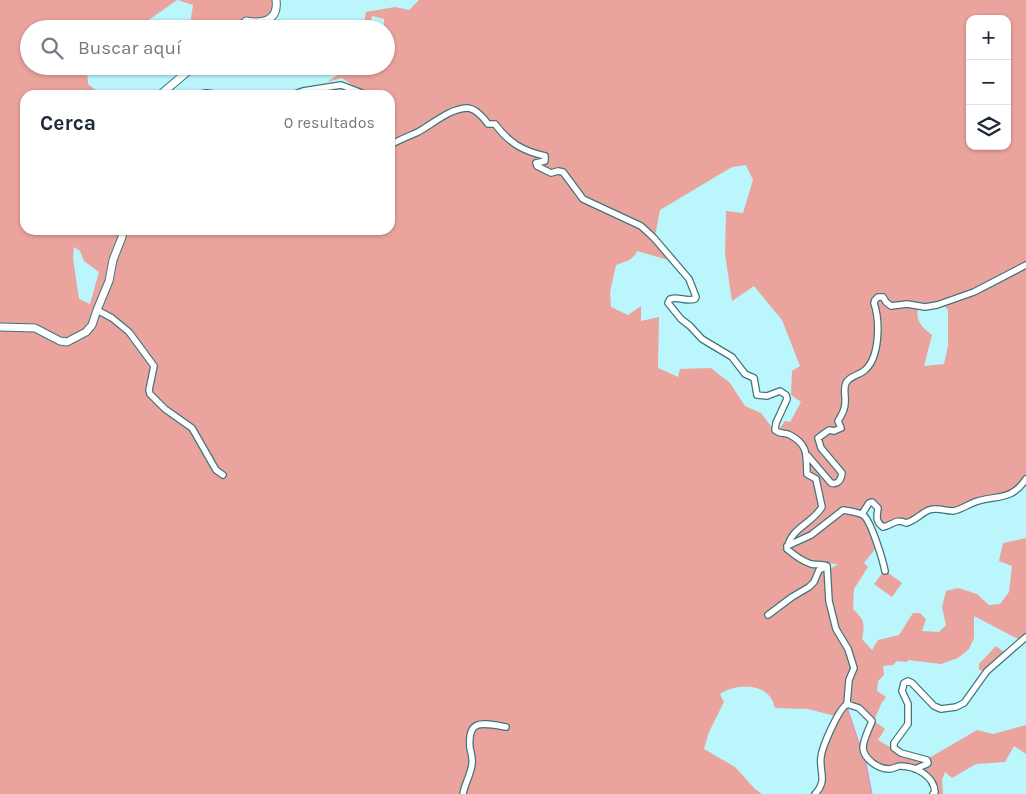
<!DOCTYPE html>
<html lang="es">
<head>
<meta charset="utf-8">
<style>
	:root { --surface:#fff; --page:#f2f2f3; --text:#1f2937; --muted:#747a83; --line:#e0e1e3 }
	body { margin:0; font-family:Karla,sans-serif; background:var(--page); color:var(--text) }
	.controls { position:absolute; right:15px; top:15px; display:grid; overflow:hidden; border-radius:10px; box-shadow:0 1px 4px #0004 }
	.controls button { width:45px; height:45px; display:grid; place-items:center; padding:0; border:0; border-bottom:1px solid var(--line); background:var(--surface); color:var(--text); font:25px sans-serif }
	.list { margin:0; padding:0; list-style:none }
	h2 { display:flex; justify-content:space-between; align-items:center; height:65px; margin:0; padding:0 20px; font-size:21px }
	h2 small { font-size:16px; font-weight:400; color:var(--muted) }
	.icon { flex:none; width:28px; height:28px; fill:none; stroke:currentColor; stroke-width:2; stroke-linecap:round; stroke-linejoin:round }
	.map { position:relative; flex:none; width:1026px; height:794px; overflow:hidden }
	.search { position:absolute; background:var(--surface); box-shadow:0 1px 4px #0004; left:20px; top:20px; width:375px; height:55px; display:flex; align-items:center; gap:12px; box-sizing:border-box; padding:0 18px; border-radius:28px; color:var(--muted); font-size:19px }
	.panel { position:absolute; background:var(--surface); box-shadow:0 1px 4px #0004; left:20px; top:90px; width:375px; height:145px; border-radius:15px }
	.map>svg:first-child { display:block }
</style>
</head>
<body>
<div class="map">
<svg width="1026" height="794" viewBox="0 0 1026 794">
	<rect width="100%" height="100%" fill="#bbf6fc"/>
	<path fill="#eba39d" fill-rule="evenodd" d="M0,0h177l-41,29h-107v37h63l-5,4 1,14 14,11h-77v135h95l-12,50 -18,44 -6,6 -17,9 -67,-15zM74,247l6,4 4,10 15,11 -9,32 -11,-5 -6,-41z
		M178,0h95c2,18 -12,21 -26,18l-14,11h-39l-4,-4 3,-20z
		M419,0h607v263l-52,28 -49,15 -34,-2 -8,-9 -9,3c1,17 5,48 -4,63 -5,8 -14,12 -22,17l-9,50 -22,9 23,37 -2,6 -5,2 -24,-26 -7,-15 -24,-10 7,-10 5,1 11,-20 -10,-7 1,-24 8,-5 -18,-46 -28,-34 -22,15 -7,-47 1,-43 17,2 10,-33 -7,-15 -14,2 -72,43 -5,27 -71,-39 -19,-26 -14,-1 -13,-7 8,-2 2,-3 -2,-4 -18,-4 -61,-45 -77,37v-48c-22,0 -30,-4 -48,-17l-15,4 12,-8 5,-8h42v-14l2,-2 -2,-3v-18h-2v-10l-12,-3 -3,13 -6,-1 3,-16 29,-5 14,3zM970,19h37v127h-37z
		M467,110c21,7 34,26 51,39 7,5 17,7 26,9l-10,6 27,10 21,26 58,28 32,33 -35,-10c-3,9 -13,11 -21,14l-6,27 1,15 17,8 13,-9v15l18,-4 -1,51 20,9 2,-8 31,-1 19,15 15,23 16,7 15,20 12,2 12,8 6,14 -1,9 10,14 5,26 -34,39 6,11 28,10 -7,15 -20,17 16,-9 12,-17 5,-4 2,33 25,67 -8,35 -10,13 -27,-7 -33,-1c-5,-25 -36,-26 -55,-14l4,8 -15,30 -5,17 31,18 20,22 7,5h-297l7,-23 -1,-33 3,-9 10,-5 25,5v-3c-14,-3 -27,-8 -39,2l1,34 -10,32h-461v-464l34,1 19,10 14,4c19,-8 26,-12 32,-32l12,7 22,16 -33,-26 13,-28 3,-21 10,-31h264v-83l62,-34z
		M1026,267v209l-14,16 -59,17 -12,-3 -13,2 -17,12 -28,5 -3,-2 -8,-22 -11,11 -18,-3 -33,24 -19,9 2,-6 25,-18 6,-11 -3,-15 -12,-19v-13l21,24 13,-6 -21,-31 -2,-9 9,-7h10v-8l8,-39 27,-23 2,-61 6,-2 2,6 34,5c-3,12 5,19 14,26l-8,31 20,-2 4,-18v-36l-5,-6z
		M844,512l17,3 5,5 10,28 -12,15 4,4 -14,22 -1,20c12,12 12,14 9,30l10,11 6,-10 21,-5 14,-22h7l6,6 -4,12 17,1 7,-7 -4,-18 4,-16 12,-3 19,6 12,11 11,-1 9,-12 3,-26 -13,-5 4,-18 23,-5v97l-6,5 -46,-24v22l-5,11 -11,9 -17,6 -33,-4 -1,2 -10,-1 -4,4 -10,1 1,9 -6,6 -1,10 9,6 -5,7 -7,17 11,8 -7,11 15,9 33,12c-3,2 -7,5 -10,6 -14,4 -50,0 -51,-20 0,-7 6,-19 8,-26l-24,-18 2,-23 5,-11c-2,-16 -12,-26 -18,-40 -8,-19 -7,-40 -8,-60l8,-5c-19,-2 -35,-1 -49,-16z
		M883,572h4l15,11 -10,14 -18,-13z
		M996,646l9,7 -21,20 -5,-4v-5z
		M847,706l20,60 5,28h-54c10,-13 3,-24 4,-38 2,-14 17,-38 25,-50z
		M1026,725v29l-12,-8 -9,16 -29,2 -24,14 -7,-6 -3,8 1,14h-7c3,-13 -6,-19 -17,-25l10,-11 48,-28 16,4z"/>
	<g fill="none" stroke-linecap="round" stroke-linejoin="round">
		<path stroke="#d091d4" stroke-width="1" d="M847,707l13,39
			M865,759l7,35"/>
		<g stroke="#3e767c" stroke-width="8">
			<path id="minor" d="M198,95l8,-2 15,2
				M292,95l11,-4 38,-6 26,10
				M390,145c9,-5 19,-9 28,-13 16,-9 31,-23 49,-24 8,0 17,10 21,16h7c14,19 28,27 50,32v5l-9,2 1,3 14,7 7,-2 5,1 20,27 58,27 13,12 35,41 7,18 -1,2c-10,3 -16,-3 -25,0l-2,4 13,16 9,7 12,13 30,18 13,17 9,4 3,17 10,1 13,-5 6,4 1,4 -11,24 -1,7c5,5 9,2 15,5 19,10 16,21 17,39l9,5 6,28c-11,18 -31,20 -35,42 7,6 15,12 24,15 5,1 11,0 16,2l2,35 7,28 12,20 6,19 -5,12 -2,24
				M97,310l15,8 17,14 25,34 -5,24 1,4 15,15 27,19 24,42 7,5
				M808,456l23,27c7,2 10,-3 11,-10l-21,-25 -3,-10 11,-8 5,1 7,-3 -3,-7c4,-6 7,-11 7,-18 1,-6 -2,-14 1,-20 3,-7 14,-8 19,-13 15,-13 15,-49 9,-67l1,-3 3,-3h5l3,5 5,4 16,-2 18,3 12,-2 37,-13 52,-27
				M862,514l7,-11 3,-1 6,6c-1,9 -3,13 5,19 10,-2 13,-9 23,-4 9,-2 15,-10 23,-13 9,-3 15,1 24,1 8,-1 17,-8 25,-10 22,-6 34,-1 48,-22
				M787,546l24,-11 32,-25c6,1 15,2 20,5 8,5 20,46 22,56
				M768,615l24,-18 17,-10 5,-5 5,-12 8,-4
				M915,769l12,-5 1,-1 -1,-3 -26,-7 -7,-5v-5l14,-19v-20l-6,-13 2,-8 4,-2 4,2 22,23 7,3 15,-2 8,-4 23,-32 39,-34
				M463,794c2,-11 8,-20 9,-30 1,-5 -1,-11 -2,-16 -3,-30 13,-25 36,-21
				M815,794c13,-14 4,-22 6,-37 1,-10 17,-47 26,-53l12,4 13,13c-3,8 -9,19 -9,27 1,11 15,21 26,21 4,0 8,-3 11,-3 16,0 34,10 35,26l-2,2"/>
		</g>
		<g stroke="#3e767c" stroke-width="9">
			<path id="tertiary" d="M237,29l9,-8c16,3 33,0 30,-21
				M160,95l34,-29
				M0,327l35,1 25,13 7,1 19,-10 6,-7 5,-15 12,-29 4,-21 9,-23 1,-7"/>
		</g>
		<use href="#minor" stroke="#fff" stroke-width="5.5"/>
		<use href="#tertiary" stroke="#fff" stroke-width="7"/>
	</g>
</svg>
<div class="controls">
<button>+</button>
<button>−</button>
<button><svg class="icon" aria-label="layers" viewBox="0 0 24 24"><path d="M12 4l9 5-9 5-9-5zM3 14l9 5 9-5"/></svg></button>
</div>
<div class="search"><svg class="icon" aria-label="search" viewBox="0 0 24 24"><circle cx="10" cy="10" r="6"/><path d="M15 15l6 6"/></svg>Buscar aquí</div>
<section class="panel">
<h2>Cerca<small>0 resultados</small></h2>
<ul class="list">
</ul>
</section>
</div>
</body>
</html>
